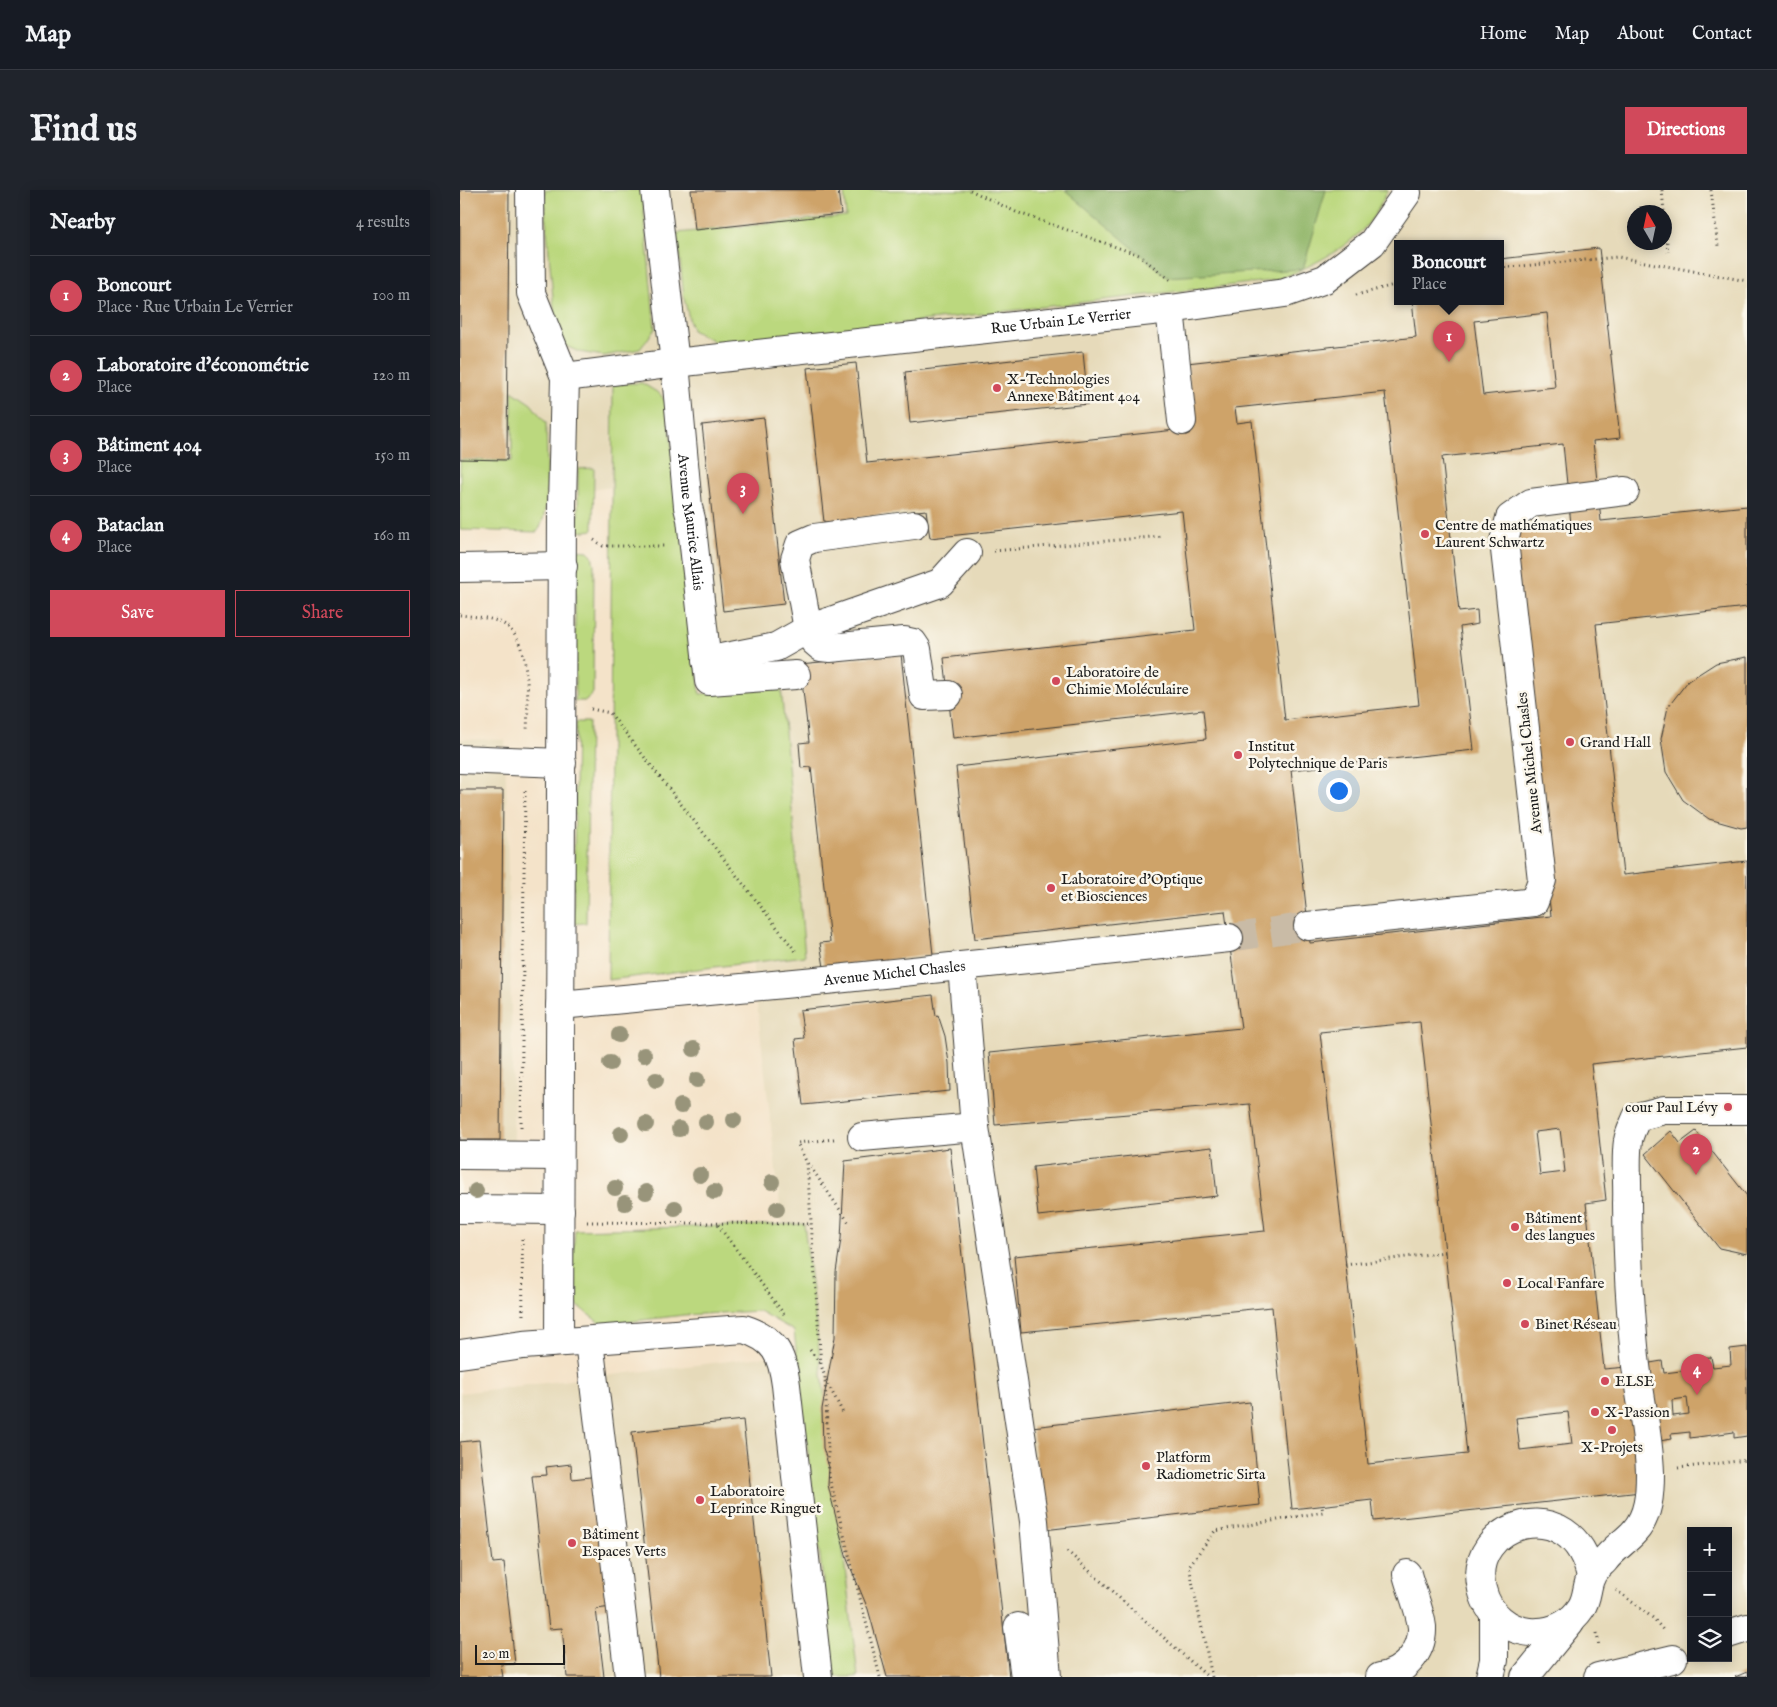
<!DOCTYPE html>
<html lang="en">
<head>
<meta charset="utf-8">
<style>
	:root { --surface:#171b24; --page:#20242c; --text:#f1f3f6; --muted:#9ea1a6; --line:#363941; --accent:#d1495b }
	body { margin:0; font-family:"IM FELL English",serif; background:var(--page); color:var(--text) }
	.controls { position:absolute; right:15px; bottom:15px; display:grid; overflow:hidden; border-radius:0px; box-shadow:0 2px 12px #0003 }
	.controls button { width:45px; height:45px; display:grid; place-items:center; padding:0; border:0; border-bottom:1px solid var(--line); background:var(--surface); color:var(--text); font:25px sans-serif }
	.compass { position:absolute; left:1167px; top:15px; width:45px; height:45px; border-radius:50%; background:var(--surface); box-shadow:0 2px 12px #0003; rotate:351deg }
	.scale { position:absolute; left:15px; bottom:12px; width:90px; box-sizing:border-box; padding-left:5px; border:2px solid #1c1c1c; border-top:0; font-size:14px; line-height:18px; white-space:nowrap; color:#1c1c1c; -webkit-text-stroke:4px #fbf7ec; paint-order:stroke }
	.you { position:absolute; left:878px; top:600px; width:18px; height:18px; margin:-12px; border:4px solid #fff; border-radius:50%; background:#1a73e8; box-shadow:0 0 0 8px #1a73e833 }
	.badge { display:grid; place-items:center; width:32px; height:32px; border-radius:50%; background:var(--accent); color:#fff; font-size:16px; font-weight:700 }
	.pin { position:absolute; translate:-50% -41px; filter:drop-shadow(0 1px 2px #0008) }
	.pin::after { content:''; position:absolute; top:26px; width:18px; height:15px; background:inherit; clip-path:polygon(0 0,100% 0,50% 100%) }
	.popup { position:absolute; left:934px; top:50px; width:110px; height:65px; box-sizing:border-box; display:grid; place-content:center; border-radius:0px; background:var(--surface); filter:drop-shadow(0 1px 4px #0005); font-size:16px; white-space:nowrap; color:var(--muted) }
	.popup b { font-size:19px; color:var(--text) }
	.popup::after { content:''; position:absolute; left:50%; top:100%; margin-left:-10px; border:10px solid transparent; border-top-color:var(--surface) }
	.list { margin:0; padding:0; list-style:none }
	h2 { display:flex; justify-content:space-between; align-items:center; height:65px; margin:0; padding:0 20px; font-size:21px }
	h2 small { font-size:16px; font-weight:400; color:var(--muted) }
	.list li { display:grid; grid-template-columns:32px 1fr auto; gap:15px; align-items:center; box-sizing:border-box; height:80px; padding:0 20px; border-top:1px solid var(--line) }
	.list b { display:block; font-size:19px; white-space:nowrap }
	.list p { margin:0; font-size:16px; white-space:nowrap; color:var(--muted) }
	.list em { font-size:16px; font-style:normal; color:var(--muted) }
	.actions { display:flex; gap:10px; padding:15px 20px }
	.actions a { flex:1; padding:11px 0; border:1px solid var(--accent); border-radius:0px; text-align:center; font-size:18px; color:var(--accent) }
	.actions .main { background:var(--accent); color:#fff }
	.icon { flex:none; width:28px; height:28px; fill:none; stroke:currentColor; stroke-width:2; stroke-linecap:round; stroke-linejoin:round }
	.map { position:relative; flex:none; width:1287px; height:1487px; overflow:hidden; border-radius:0px }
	header { display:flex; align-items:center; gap:30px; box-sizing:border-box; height:70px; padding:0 25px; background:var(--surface); border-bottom:1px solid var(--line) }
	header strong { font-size:24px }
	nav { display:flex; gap:28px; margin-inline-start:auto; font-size:18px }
	.intro { display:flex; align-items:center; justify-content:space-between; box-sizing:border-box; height:120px; padding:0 30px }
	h1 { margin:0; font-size:35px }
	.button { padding:12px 22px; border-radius:0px; background:var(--accent); color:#fff; font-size:18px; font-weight:700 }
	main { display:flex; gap:30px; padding:0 30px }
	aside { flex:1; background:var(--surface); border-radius:0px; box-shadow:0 2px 12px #0003 }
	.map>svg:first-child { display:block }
</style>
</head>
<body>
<header>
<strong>Map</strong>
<nav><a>Home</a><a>Map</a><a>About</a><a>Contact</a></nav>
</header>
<div class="intro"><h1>Find us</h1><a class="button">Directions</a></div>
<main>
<aside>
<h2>Nearby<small>4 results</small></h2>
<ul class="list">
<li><span class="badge">1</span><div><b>Boncourt</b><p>Place · Rue Urbain Le Verrier</p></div><em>100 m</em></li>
<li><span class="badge">2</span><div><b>Laboratoire d'économétrie</b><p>Place</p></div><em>120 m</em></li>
<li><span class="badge">3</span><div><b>Bâtiment 404</b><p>Place</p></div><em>150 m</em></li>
<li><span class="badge">4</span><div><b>Bataclan</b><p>Place</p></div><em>160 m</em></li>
</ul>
<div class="actions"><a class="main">Save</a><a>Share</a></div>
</aside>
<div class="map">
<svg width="1287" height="1487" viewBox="0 0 1287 1487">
	<rect width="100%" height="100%" fill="#fbf7ec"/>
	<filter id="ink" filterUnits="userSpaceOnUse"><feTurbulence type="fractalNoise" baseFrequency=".02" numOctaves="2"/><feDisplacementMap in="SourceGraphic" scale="10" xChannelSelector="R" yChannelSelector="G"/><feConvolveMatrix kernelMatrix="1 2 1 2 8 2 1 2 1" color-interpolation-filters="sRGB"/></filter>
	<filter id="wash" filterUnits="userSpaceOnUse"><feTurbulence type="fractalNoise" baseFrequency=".0096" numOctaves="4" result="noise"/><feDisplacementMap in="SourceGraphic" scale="20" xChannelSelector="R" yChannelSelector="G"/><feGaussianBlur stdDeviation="1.12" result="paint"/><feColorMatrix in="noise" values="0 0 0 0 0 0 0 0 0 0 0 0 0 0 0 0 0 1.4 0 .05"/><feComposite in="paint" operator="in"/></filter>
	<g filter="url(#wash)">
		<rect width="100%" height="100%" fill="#f4e3c9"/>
		<path fill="#e6daba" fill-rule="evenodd" d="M0,0h1287v1487h-1287v-284l337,-40 -100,-874 -237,23zM1174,22h30v30h-30zM938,53h102v58h-102zM1231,1341h37v127h-37z
			M0,549l45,1 9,407 -54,-2z"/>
		<path fill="#bbd87e" stroke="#6c7a4d" d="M85,0h97l13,139 -15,20 -36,7 -25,-4 -22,-10 -12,-134z
			M384,0h544c-5,9 -9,19 -15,27 -20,30 -64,50 -96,63l-557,64 -28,-14 -8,-32 -7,-65 169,-17z
			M182,193l18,11 7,10 33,290 81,-7 24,269 -197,24 5,-596z
			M52,201l19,13 15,19c0,23 6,93 -9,109l-77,-2v-70l52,1z
			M134,278l-1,62 -15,2v-63z
			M115,360l13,1 4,4 2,10 -1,128 -7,8h-11z
			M116,532h13l-3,201 -13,1z
			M344,1034l54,453h-24l-40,-346 -35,-20 -75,4 -82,10 -28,-22 -3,-26 4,-47z"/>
		<path fill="#94b86d" stroke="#586a44" d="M605,0h261l-23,79 -136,8z"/>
		<g id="blocks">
			<path fill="#cea369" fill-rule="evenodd" d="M0,0h49l-2,270 -47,-1z
				M231,0h147l3,24 -146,16z
				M1139,58l21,190 -27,3 8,80 146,-15v101l-151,17 27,251 124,-14v186l-156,17 15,136 -20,3 18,166 23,-2 14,125 -267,29 -2,-21 -80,9 -20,-202 -251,25 -7,-76 251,-25 -15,-127 -255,21 -6,-72 252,-25 -16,-117 -250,28 -19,-172 250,-28 -3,-29 -250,28 -9,-80 251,-28 -13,-119 -252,27 -4,-28 -102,12 -17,-154 49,-5 11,100 327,-35 -7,-65 229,-26 -4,-36h88v-42zM1087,123l8,74 -72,8 -9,-74zM925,202l34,313 -134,15 -33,-299 -15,2 -2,-15zM1103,254l8,80 -62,7 42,385 -241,27 -19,-173 183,-20 -14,-123 18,-3 -1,-14 -18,2 -17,-155zM960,832l47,432 -99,10 -48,-432zM1100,939l5,43 -25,3 -5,-43zM1108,1222l4,32 -52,6 -4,-32z
				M623,162l5,52 -178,19 -5,-51z
				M304,228l20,186 -61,7 -21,-186z
				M441,464l32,301 -109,12 -4,-24 10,-1 -19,-175 -10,1 -2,-25 10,-1 -9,-78z
				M1287,467v170l-6,1 -32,-9 -26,-19 -17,-28 -5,-33 7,-32 20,-26 28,-18z
				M0,600h43l-3,350h-40z
				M473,805l3,21 2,-1 7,21 4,27 1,28 -147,14 -8,-66 9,-1 -4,-28z
				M1211,941l9,12 16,-12 51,65v58l-28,-6 -74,-94z
				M752,957l5,49 -179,20 -5,-49z
				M490,958l59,529h-122l-19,-68 -21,-50 -9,-33 -10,-41 1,-18 -6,-19 -1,-39 13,-72 1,-65 5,-33 4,-78z
				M1287,1157v89l-13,2v-6l-44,6v-6l-19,2 1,5 -19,3 -9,-78 18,-3 2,12 25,-3 -2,-11 24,-2 2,10 18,-2 -1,-16zM1227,1208l2,16 -16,2 -1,-16z
				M790,1212l10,103 -216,25 -12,-103z
				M283,1230l28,257h-112l-27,-245z
				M19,1250l14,123 11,-1 11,102 -14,1 2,12h-43v-235z
				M111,1274l1,15 27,-3 13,131 -16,2 8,68h-37l-5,-49 -13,1 -17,-153 15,-1 -1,-8z
				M1287,1482v5h-12z"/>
		</g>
	</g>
	<g filter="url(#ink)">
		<use href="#blocks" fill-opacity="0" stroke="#3c3a36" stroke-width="1"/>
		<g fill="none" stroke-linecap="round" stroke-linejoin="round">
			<path stroke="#c9bba6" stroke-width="28" stroke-dasharray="28 14" stroke-linecap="butt" d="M769,748l79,-12"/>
			<g stroke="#3c3a36" stroke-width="30">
				<g id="minor">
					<path d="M70,0l1,103 34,84 -3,128 -3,837"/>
					<path id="s1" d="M195,0l20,173 13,144 3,12 18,162 87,-6"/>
					<path d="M710,119l12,112"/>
					<path id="s2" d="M105,187l110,-14 495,-54 115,-16 40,-14 47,-36 35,-50"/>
					<path d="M454,335l-100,13 -14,6 -5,15 13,70 6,12 7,6 9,1 74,-7 9,2 4,6 7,47 24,-1"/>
					<path d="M0,378l103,-2"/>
					<path d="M246,471l70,-14 32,-18 132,-46 27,-30"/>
					<path d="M0,569l102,4"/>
					<path d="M848,736l226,-24 8,-22 -38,-339 6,-23 21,-15 94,-12"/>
					<path d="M502,776l13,161 59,394 13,156"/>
					<path id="s3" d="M100,815l266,-25 403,-42"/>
					<path d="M402,947l113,-10"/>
					<path d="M0,965l99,1"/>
					<path d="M0,1019l100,1"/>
					<path d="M129,1151l40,336"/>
					<path d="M0,1164l63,-9 221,-16c31,10 38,25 42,56l32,292"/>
					<path d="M1131,1387c-18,-89 -126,-54 -109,12 3,13 9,23 19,31 24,20 62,15 80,-12 7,-10 5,-21 10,-31 2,-6 9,-12 13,-16 9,-12 21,-19 30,-29 15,-16 16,-39 16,-59 -1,-38 -11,-77 -15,-116 -5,-51 -8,-102 -8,-154 1,-20 -2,-43 1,-62 1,-8 6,-16 9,-24l27,-7h83"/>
					<path d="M558,1437l7,50"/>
					<path d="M1268,1444l19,-6"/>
					<path d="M920,1487c24,-4 43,-25 42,-50 -2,-17 -11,-37 -15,-53"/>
					<path d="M1030,1487l4,-17v-45"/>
					<path d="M1065,1487l45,-55"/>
					<path d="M1138,1487l75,-18"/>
				</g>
			</g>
			<path stroke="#3c3a36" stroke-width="3" stroke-dasharray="1 4" stroke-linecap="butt" d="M510,0l46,22 123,43 31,25
				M1202,0l2,22
				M1251,0l7,56
				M1204,27l4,35
				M1040,78l118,-11 129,24
				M896,105l42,-11
				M134,350l9,6h61
				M534,361l169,-15
				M0,425c16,2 40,2 51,15 20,23 17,74 16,102
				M131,519l19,4 187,240
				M61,937l4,-336
				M374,949l-37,4 10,20 14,202 4,12 4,99 51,201
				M348,973l41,60
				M127,1032l225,2
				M258,1035l66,89
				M62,1049l1,78
				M885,1075l100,-13
				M350,1160l11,15
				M366,1190l18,35
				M1218,1278l69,-8
				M607,1361l141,126
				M1156,1400l37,28 11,13
				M1137,1443l2,14
				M752,1487l-23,-111 26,-35 108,-19 -1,-6"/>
			<use href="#minor" stroke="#fff" stroke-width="28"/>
		</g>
		<g fill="#98947a">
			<circle cx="159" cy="845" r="8"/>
			<circle cx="234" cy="859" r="8"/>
			<circle cx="184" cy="865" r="8"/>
			<circle cx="150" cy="873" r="8"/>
			<circle cx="196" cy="890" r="8"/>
			<circle cx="237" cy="890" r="8"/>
			<circle cx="221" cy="916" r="8"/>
			<circle cx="274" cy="930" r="8"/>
			<circle cx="246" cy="932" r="8"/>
			<circle cx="186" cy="934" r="8"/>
			<circle cx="219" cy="939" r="8"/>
			<circle cx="161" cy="944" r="8"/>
			<circle cx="240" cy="985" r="8"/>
			<circle cx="312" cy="992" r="8"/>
			<circle cx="155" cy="998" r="8"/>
			<circle cx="16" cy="1001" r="8"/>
			<circle cx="186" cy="1002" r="8"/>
			<circle cx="254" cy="1002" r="8"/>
			<circle cx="165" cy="1013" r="8"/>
			<circle cx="215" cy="1018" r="8"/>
			<circle cx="317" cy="1019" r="8"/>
		</g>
	</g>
	<g fill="#d1495b" stroke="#fbf7ec" stroke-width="2">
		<circle cx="537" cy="198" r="5"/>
		<circle cx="965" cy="344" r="5"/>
		<circle cx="596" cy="491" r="5"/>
		<circle cx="1110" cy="552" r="5"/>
		<circle cx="778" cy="565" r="5"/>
		<circle cx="591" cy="698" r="5"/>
		<circle cx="1268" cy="917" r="5"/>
		<circle cx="1055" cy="1037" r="5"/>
		<circle cx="1047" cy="1093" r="5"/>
		<circle cx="1065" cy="1134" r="5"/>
		<circle cx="1145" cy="1191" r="5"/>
		<circle cx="1135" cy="1222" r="5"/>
		<circle cx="1152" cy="1240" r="5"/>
		<circle cx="686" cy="1276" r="5"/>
		<circle cx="240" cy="1310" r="5"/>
		<circle cx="112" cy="1353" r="5"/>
	</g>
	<g text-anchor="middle" stroke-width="5" stroke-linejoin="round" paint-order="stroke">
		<g font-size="15" fill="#1c1c1c" stroke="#fbf7ec">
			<text dy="5" stroke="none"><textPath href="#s2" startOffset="499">Rue Urbain Le Verrier</textPath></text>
			<text dy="5" stroke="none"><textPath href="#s1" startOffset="334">Avenue Maurice Allais</textPath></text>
			<text transform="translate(1069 573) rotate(-96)" y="5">Avenue Michel Chasles</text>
			<text dy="5" stroke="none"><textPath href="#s3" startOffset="336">Avenue Michel Chasles</textPath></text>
		</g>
		<g font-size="15" fill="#1c1c1c" stroke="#fbf7ec" text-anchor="start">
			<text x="547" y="194">X-Technologies<tspan x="547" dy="17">Annexe Bâtiment 404</tspan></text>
			<text x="975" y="340">Centre de mathématiques<tspan x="975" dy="17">Laurent Schwartz</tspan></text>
			<text x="606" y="487">Laboratoire de<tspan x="606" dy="17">Chimie Moléculaire</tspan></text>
			<text x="1120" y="557">Grand Hall</text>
			<text x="788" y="561">Institut<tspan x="788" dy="17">Polytechnique de Paris</tspan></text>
			<text x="601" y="694">Laboratoire d'Optique<tspan x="601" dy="17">et Biosciences</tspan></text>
			<text x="1258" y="922" text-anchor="end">cour Paul Lévy</text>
			<text x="1065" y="1033">Bâtiment<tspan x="1065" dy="17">des langues</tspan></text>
			<text x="1057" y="1098">Local Fanfare</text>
			<text x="1075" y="1139">Binet Réseau</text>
			<text x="1155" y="1196">ELSE</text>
			<text x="1145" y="1227">X-Passion</text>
			<text x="1152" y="1262" text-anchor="middle">X-Projets</text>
			<text x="696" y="1272">Platform<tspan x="696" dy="17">Radiometric Sirta</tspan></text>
			<text x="250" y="1306">Laboratoire<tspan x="250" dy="17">Leprince Ringuet</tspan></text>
			<text x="122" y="1349">Bâtiment<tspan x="122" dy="17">Espaces Verts</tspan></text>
		</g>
	</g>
</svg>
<div class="controls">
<button>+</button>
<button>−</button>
<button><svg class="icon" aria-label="layers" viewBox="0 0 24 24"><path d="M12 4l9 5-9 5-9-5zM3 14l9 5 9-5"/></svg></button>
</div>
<svg class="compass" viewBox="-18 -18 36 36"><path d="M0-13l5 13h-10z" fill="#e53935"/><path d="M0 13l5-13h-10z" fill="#9ea1a6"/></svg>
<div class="scale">20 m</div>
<div class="you"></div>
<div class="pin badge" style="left:989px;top:172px">1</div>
<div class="popup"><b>Boncourt</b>Place</div>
<div class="pin badge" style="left:1236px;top:985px">2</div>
<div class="pin badge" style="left:283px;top:324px">3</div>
<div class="pin badge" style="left:1237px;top:1205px">4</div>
</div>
</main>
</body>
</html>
